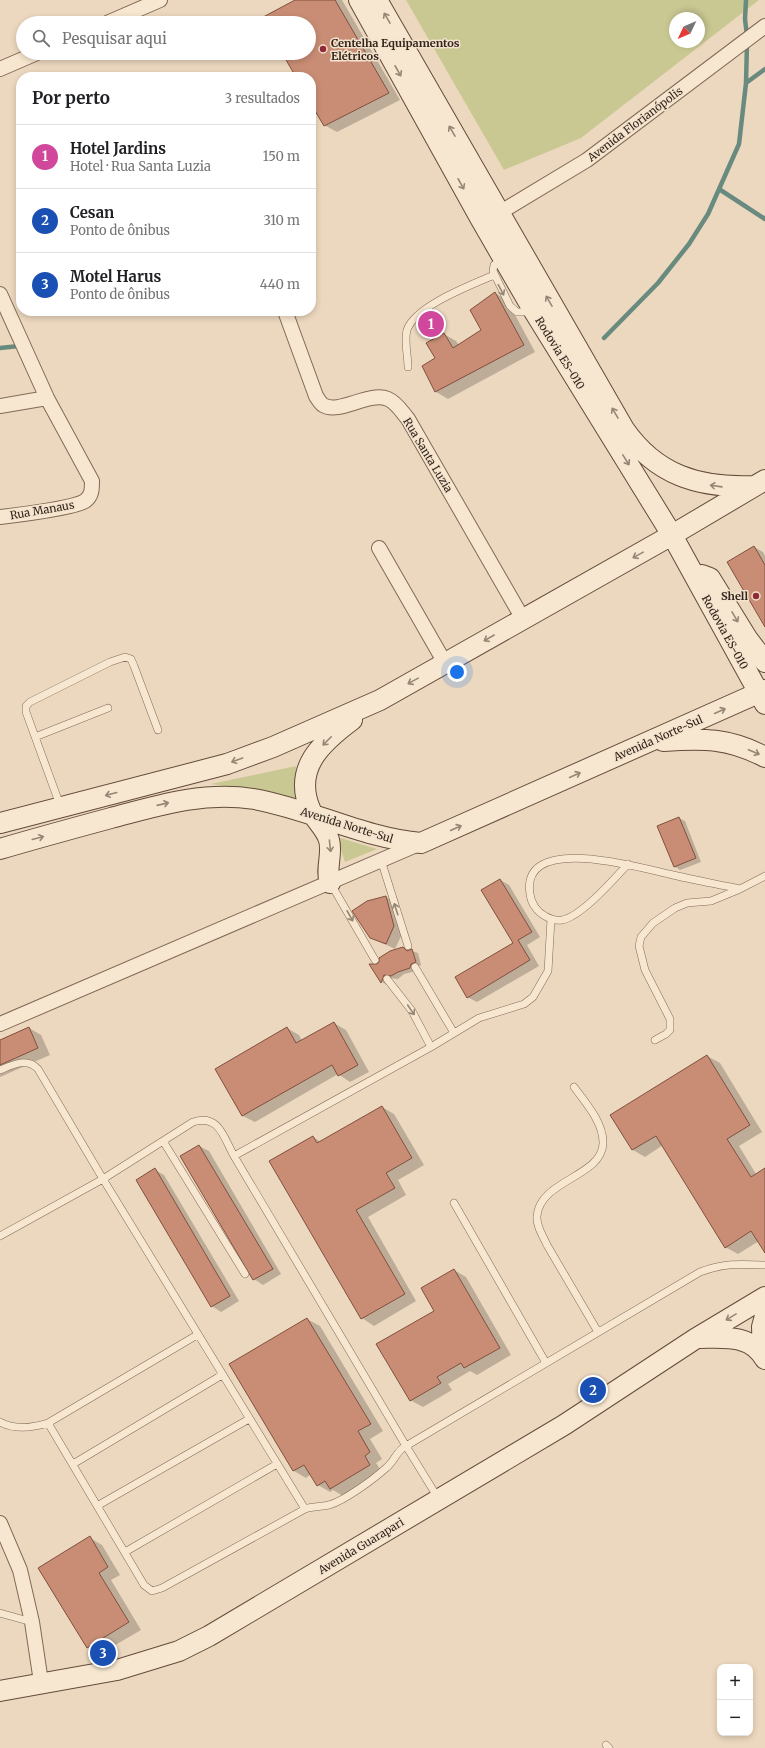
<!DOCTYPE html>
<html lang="pt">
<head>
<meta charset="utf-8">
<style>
	:root { --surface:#fff; --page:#f6f6f6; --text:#202124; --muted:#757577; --line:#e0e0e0; --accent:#8f2a37 }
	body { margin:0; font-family:Merriweather,serif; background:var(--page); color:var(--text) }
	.controls { position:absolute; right:12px; bottom:12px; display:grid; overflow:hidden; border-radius:8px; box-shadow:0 2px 6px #0003 }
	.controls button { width:36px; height:36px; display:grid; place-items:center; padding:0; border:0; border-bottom:1px solid var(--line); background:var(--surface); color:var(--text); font:20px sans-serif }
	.compass { position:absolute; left:669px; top:12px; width:36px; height:36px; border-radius:50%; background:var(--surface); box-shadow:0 2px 6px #0003; rotate:226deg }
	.you { position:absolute; left:457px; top:672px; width:14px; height:14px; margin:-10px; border:3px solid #fff; border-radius:50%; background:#1a73e8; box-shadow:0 0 0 6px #1a73e833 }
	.badge { display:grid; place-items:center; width:26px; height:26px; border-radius:50%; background:var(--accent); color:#fff; font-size:13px; font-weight:700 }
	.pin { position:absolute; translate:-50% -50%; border:2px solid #fff; box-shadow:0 1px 4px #0006 }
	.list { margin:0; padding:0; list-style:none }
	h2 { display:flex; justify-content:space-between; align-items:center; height:52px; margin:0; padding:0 16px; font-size:17px }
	h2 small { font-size:13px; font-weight:400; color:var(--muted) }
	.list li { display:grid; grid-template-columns:26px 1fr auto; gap:12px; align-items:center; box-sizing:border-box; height:64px; padding:0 16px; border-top:1px solid var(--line) }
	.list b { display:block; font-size:15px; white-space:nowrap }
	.list p { margin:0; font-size:13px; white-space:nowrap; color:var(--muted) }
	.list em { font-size:13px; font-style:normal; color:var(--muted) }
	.icon { flex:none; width:22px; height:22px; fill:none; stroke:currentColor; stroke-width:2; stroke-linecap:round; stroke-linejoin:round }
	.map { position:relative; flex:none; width:765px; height:1748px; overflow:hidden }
	.search { position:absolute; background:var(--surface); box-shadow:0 2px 6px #0003; left:16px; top:16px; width:300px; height:44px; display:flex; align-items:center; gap:10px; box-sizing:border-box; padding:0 14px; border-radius:22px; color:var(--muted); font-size:15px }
	.panel { position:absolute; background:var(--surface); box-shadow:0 2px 6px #0003; left:16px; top:72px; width:300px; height:244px; border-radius:16px }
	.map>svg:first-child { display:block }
</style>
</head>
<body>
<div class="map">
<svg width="765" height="1748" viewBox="0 0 765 1748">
	<rect width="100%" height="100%" fill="#ecd8be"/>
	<path fill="#c9c892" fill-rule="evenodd" d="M406,0h353l-178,138 -77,32zM675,18h24v24h-24z
		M296,766l-1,35 -49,-12 -35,-5z
		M337,837l40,12 -32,13z"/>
	<path fill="#0003" d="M297,0h45l58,100 -63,32 -13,-7 -13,-23v-25h-14l-14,-24h26v-30h-43z
		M495,293l12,7 28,52 -87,47 -12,-7v-33l8,-25 12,7 3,4 23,-14z
		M754,547l9,5 2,4v69z
		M679,818l6,3 16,41 -21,8 -6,-4z
		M500,880l9,5 31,52 -13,8 12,21 -62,36 -10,-5 47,-53z
		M386,897l9,5 8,30 -8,17 -25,-12z
		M403,948l15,5 3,12 -4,2 -1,4 -12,3 -6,5 -8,-1 -3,7 -5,-3 -11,-17 7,1z
		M334,1023l12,7 23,42 -19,10 -12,-8 -83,48 -12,-6 -27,-47 71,-41 12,7 3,6z
		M29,1028l12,7 9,20 -50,22v-36z
		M707,1056l13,7 42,69 -23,14 17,28 9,-5v82l-6,-10 -21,13 -13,-7 -62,-102 -18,12 -12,-7 -22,-35z
		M382,1107l12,7 30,51 -26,15 8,15 -38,22 48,84 -42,25 -12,-8 -49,-181 8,5z
		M199,1146l10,5 72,123 -18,11 -9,-6z
		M155,1170l9,5 75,126 -18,11 -9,-6z
		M454,1270l12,7 45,78 -34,20 -7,-4 -22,13 4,6 -29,17 -13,-7 25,-89z
		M307,1319l13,7 63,105 -13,8 12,20 -6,4 6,9 -39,24 -10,-6 -3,2 -12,-7 -7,-11 -5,4 -12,-7 -63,-107z
		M90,1538l12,7 18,30 -9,5 30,50 -41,24 -12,-7z"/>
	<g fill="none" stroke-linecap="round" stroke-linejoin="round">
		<path stroke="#698a7e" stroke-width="4.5" d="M746,0l-1,19 2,17
			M746,83l19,-14
			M719,189l46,30
			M604,338l54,-55 31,-39 19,-30 31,-70 7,-61 1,-40
			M0,348l19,-2"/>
	</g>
	<path fill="#c98d75" stroke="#81503e" d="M295,0h40l54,93 -65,33 -13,-22v-27h-15l-14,-24h27v-30h-57z
		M495,292l29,53 -89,47 -13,-26 13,-8 -9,-15 18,-10 9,15 28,-18 -11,-20z
		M754,546l11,19v62l-38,-65z
		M679,817l17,41 -22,9 -17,-41z
		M500,879l32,53 -14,8 12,20 -63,38 -12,-21 58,-34 -32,-53z
		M386,896l8,30 -8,18 -16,-6 -18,-27 15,-10z
		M403,947l4,4 5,-2 4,13 -5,2 -1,4 -12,4 -7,4 -7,-1 -3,8 -12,-19h8l2,-2v-4l11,-7z
		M334,1022l24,43 -20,11 -6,-11 -90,51 -27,-47 72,-42 9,16z
		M29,1027l9,21 -38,17v-25z
		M707,1055l43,70 -23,14 24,38 14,-9v85l-14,-22 -26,17 -69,-112 -24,14 -22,-35z
		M382,1106l30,52 -26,15 9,15 -39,22 49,84 -44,25 -92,-158 44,-25 4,7z
		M199,1145l74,124 -20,11 -73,-124z
		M155,1168l75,128 -19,11 -75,-127z
		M454,1269l46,79 -36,20 -3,-5 -24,14 4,6 -31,18 -34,-57 58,-33 -13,-23z
		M307,1318l64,106 -13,7 12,21 -5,4 5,9 -40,24 -5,-8 -8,5 -13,-21 -11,6 -64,-107z
		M90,1536l18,31 -9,6 30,49 -42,26 -49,-80z"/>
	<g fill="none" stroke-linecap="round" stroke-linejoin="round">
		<g stroke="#836957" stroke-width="8">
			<path id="lane" d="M502,259l-8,6 -1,6 17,35 7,6h7l7,-4
				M408,367c0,-11 -4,-26 -1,-37 8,-24 64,-45 87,-55
				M35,737l73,-29
				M60,805l-34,-93v-6l4,-4 80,-40 15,-5 6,2 3,7 24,64
				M381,860l27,86
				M628,864c-14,15 -47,53 -66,56 -6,1 -12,-1 -17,-4 -8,-4 -14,-13 -15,-22 -10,-62 111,-26 139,-20 24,6 48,10 71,15l25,-13
				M331,884l44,76
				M551,919l-3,52 -15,26 -9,7 -45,14 -48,29 -197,109 172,290 294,-174c24,-9 40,-8 65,-7
				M415,967l39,66
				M387,979l25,32 19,36
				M655,1040l11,-6 4,-4v-11l-25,-49 -6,-24 2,-9 12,-14 22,-15 12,-5 24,-2 29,-12
				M0,1070c12,-5 27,-13 38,-1l65,110 -103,57
				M574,1087c11,15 30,36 29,57 -2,33 -63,36 -66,72 -1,10 6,20 10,29l51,87
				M163,1141l82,133
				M234,1156c-11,-20 -15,-42 -41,-34l-90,57 202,330c8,-3 16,-2 24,-4 15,-4 45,-26 57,-37 9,-7 10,-17 20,-22l32,52
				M454,1203l92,160
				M197,1335l-149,88 96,162 8,6 10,-3 143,-79
				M0,1422c15,8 32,6 48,1
				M73,1464l149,-89
				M97,1506l152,-87
				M125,1552l152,-88
				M0,1613l32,9
				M606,1745l3,3"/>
		</g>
		<g stroke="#836957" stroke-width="16">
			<path id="street" d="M107,23l53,-23
				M0,69l37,-16
				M499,213l88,-53 178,-134
				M0,294l47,104 45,83c0,8 0,15 -7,20 -11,7 -68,14 -85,16
				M285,311l31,85c2,3 4,7 7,9 16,10 46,-14 65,-6 9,4 14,13 20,20l115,200
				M0,406l47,-8
				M379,548l66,115
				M0,1024l421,-181
				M0,1523l20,47 12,52 9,60"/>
		</g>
		<g stroke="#644b3b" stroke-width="22">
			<path id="secondary" d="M359,0l121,218 52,90 140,227 93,169
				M377,0l247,429c32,46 74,59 129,57
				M702,575l8,3 37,60 18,24
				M663,741c40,-3 66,-3 102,16
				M0,823l227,-59 46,-17 107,-47 292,-165 93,-55
				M0,849c37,-11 74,-21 111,-31 48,-13 93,-27 143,-19 57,10 109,39 167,44l344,-153
				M330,883c-5,-14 3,-29 -1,-43 -3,-11 -13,-19 -18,-29 -19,-42 10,-68 41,-91
				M697,1338c25,0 53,-5 68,21
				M763,1355l-1,-28 3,-11
				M0,1691l117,-21 62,-19 30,-15 355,-211 131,-86 70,-42"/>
		</g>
		<use href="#lane" stroke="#f7e7d0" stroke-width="7"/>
		<use href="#street" stroke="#f7e7d0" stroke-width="14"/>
		<use href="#secondary" stroke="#f7e7d0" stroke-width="20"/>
	</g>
	<defs><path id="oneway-shaft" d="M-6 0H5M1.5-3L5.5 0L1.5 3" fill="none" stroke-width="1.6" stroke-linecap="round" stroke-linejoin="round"/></defs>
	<g stroke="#958676">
		<use href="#oneway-shaft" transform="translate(387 18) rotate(-120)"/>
		<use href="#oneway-shaft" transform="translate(398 71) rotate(61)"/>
		<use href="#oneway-shaft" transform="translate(452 131) rotate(-120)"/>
		<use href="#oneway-shaft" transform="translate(461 184) rotate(61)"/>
		<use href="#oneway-shaft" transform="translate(501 290) rotate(62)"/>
		<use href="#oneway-shaft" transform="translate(549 301) rotate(-120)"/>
		<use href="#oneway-shaft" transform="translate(615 413) rotate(-120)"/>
		<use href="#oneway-shaft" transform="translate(626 460) rotate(58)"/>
		<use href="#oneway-shaft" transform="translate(716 486) rotate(-172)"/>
		<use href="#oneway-shaft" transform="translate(638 555) rotate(151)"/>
		<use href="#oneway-shaft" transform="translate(735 617) rotate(60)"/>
		<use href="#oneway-shaft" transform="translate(489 638) rotate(150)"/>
		<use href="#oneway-shaft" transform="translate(413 681) rotate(151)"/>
		<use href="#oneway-shaft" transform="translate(720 711) rotate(-24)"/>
		<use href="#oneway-shaft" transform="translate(327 741) rotate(135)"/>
		<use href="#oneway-shaft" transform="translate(754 752) rotate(23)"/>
		<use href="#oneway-shaft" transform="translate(237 760) rotate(160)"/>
		<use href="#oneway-shaft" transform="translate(575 775) rotate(-24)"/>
		<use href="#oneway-shaft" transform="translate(111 794) rotate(165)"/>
		<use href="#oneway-shaft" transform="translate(163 804) rotate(-13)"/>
		<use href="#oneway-shaft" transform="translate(456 828) rotate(-24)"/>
		<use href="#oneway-shaft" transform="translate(38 838) rotate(-15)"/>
		<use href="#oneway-shaft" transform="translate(330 846) rotate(84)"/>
		<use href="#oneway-shaft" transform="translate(396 909) rotate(-108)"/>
		<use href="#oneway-shaft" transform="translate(350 916) rotate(61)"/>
		<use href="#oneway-shaft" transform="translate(411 1010) rotate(56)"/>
		<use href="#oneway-shaft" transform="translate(731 1317) rotate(149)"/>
	</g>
	<g fill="#8f2a37" stroke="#f3e3cd" stroke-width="1.5">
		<circle cx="323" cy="49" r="4"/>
		<circle cx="756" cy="596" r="4"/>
	</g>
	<g text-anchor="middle" stroke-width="3" stroke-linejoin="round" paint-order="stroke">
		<g font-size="11" font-weight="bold" fill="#33241c" stroke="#f3e3cd" text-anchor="start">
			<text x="331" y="47">Centelha Equipamentos<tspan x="331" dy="13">Elétricos</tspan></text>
			<text x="748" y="600" text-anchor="end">Shell</text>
		</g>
		<g font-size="11" fill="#33241c" stroke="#f3e3cd">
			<text transform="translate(635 124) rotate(-37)" y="4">Avenida Florianópolis</text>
			<text transform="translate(560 353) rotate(58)" y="4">Rodovia ES-010</text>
			<text transform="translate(428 455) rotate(59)" y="4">Rua Santa Luzia</text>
			<text transform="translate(42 510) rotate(-10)" y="4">Rua Manaus</text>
			<text transform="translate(725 632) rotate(61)" y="4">Rodovia ES-010</text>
			<text transform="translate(658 738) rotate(-24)" y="4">Avenida Norte-Sul</text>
			<text transform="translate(347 825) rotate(17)" y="4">Avenida Norte-Sul</text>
			<text transform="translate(361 1546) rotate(-31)" y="4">Avenida Guarapari</text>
		</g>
	</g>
</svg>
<div class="controls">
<button>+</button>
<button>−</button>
</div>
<svg class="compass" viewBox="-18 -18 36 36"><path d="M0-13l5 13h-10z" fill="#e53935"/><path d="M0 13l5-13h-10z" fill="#757577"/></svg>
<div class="you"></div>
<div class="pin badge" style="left:431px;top:324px;background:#d1479c">1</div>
<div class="pin badge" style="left:593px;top:1390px;background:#1a4fb4">2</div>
<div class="pin badge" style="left:103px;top:1653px;background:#1a4fb4">3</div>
<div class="search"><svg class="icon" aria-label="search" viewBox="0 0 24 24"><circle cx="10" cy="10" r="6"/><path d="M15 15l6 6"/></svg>Pesquisar aqui</div>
<section class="panel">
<h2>Por perto<small>3 resultados</small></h2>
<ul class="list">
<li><span class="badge" style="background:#d1479c">1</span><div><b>Hotel Jardins</b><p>Hotel · Rua Santa Luzia</p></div><em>150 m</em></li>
<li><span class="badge" style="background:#1a4fb4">2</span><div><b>Cesan</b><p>Ponto de ônibus</p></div><em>310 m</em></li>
<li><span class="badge" style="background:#1a4fb4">3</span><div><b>Motel Harus</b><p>Ponto de ônibus</p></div><em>440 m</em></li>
</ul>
</section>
</div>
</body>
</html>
